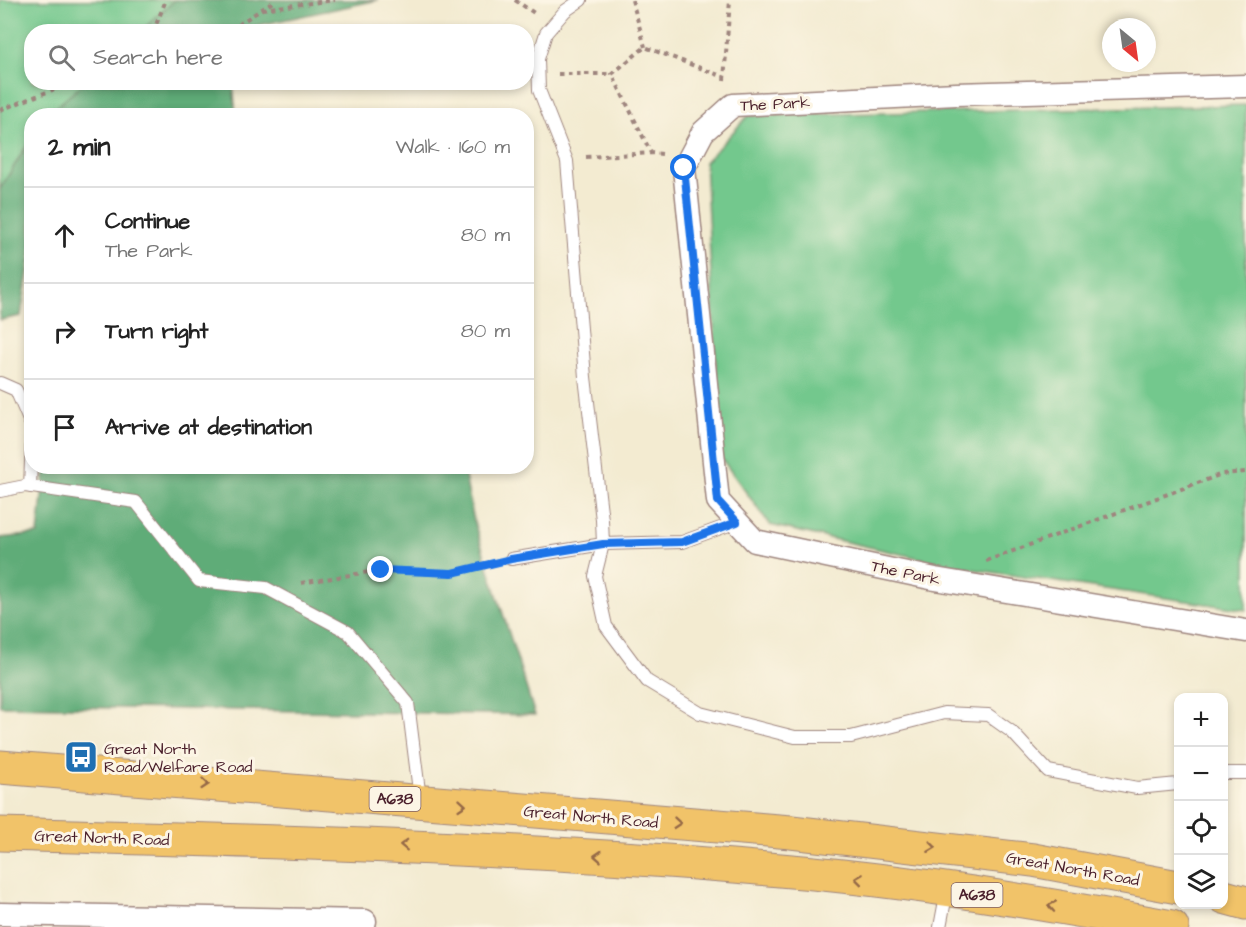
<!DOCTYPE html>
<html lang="en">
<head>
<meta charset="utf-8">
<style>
	:root { --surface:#fff; --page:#f6f6f6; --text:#222; --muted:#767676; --line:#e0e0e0 }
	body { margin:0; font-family:"Architects Daughter",sans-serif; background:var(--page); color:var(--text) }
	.controls { position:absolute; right:18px; bottom:18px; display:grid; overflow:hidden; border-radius:12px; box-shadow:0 3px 9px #0003 }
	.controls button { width:54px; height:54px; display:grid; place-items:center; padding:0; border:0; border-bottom:2px solid var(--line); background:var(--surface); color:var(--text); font:30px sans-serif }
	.compass { position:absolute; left:1102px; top:18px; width:54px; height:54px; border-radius:50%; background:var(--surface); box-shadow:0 3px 9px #0003; rotate:151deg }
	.stop { position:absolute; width:18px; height:18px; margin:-14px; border:4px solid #1a73e8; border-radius:50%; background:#fff }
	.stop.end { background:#1a73e8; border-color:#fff; box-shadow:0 2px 6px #0008 }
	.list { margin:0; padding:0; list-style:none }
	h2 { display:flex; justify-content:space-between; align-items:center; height:78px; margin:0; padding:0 24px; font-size:26px }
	h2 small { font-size:20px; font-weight:400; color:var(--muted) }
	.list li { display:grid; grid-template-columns:39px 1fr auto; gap:18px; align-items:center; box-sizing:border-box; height:96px; padding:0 24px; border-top:2px solid var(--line) }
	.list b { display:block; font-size:22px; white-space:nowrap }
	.list p { margin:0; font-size:20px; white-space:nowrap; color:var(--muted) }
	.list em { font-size:20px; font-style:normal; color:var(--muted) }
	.icon { flex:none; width:33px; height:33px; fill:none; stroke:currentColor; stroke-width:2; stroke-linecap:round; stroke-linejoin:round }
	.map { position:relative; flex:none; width:1246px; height:927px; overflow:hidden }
	.search { position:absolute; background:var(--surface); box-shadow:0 3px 9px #0003; left:24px; top:24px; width:510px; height:66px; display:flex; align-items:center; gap:15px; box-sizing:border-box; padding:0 21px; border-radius:24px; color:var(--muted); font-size:22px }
	.panel { position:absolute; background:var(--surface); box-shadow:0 3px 9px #0003; left:24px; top:108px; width:510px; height:366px; border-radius:24px }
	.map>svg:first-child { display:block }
</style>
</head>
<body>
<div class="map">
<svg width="1246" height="927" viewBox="0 0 1246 927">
	<rect width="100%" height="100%" fill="#fcf5e5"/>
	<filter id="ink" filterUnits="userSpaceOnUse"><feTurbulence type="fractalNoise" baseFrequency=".0167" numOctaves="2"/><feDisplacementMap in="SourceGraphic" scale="12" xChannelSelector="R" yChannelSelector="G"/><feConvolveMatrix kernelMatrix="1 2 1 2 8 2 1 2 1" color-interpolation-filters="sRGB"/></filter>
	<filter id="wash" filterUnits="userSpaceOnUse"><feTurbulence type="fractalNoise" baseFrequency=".008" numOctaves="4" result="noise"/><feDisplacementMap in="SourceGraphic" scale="24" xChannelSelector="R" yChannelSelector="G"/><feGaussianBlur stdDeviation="1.35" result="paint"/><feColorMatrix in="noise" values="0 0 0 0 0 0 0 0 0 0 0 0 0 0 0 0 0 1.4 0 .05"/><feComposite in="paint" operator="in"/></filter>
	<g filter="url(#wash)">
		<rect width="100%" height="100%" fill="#f3ebd1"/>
		<path fill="#73c88d" stroke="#5e745c" stroke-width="1.5" d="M0,0h175l-34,31 -109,1v50l52,1 -37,32 -15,1 -1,23 -31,50z
			M1246,105v505l-282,-42 -194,-43 -49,-67 -16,-296 43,-46z"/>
		<path fill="#5eac78" stroke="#546652" stroke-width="1.5" d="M175,0h203l-147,31h-90z
			M84,83h149l3,32h-189z
			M31,139v114l-10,63 -21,4v-131z
			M96,466h367l11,56 61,193 -535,-9v-168l38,-4 7,-65z"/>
	</g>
	<g filter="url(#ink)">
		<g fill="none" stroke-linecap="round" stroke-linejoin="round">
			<g stroke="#9e857e" stroke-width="14">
				<path id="service" d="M581,0l-16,11 -19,22 -8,26 1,31 28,71 18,216 17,143 1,24 -8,32 11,50 41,55 53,32 95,24h56l93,-24 44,2 24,17 36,39 89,17 41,-4
					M0,383l16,7 16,37
					M30,487l2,-51
					M0,491l25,-5 111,16 63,79 67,7 82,44 60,71 12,96
					M511,559l92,-15 79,-2 55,-20
					M1224,773h22
					M940,927l7,-37"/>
			</g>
			<g stroke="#9e857e" stroke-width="25">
				<path id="minor" d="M1246,86l-290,8 -223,11 -30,27 -19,36 34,333 37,40 180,38 311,52
					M0,914l365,7"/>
			</g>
			<g stroke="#9e857e" stroke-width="35">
				<path id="trunk" d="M0,767l791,65 242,28 145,27
					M0,834c260,7 520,13 780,36 131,11 262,33 392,57
					M1224,897l22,6"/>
			</g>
			<path stroke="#9e857e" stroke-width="4" stroke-dasharray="4.5 4.5" stroke-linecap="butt" d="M515,0l22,15
				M632,0l13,47
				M262,9l73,-9
				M153,32l13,-32
				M233,32l9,-10 34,-22
				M558,74h54
				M724,80l6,-80
				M211,82l2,2
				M0,110l73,-28
				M662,154l-11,-1 -39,-79 33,-27 79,30
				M586,157l65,-4
				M986,561l236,-87 24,-2
				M301,583l80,-13 71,3 41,-9"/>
			<use href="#service" stroke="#fff" stroke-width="12"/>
			<use href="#minor" stroke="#fff" stroke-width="22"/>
			<use href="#trunk" stroke="#f1c369" stroke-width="33"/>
		</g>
		<defs><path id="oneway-chevron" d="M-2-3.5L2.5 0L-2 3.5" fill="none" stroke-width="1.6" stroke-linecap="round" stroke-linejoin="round" transform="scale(1.5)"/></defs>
		<g stroke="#956947">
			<use href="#oneway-chevron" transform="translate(205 784) rotate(5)"/>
			<use href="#oneway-chevron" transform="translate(462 805) rotate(5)"/>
			<use href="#oneway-chevron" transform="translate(677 823) rotate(5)"/>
			<use href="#oneway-chevron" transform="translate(404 845) rotate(-178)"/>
			<use href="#oneway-chevron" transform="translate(932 847) rotate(7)"/>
			<use href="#oneway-chevron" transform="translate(598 856) rotate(-176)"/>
			<use href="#oneway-chevron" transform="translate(859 879) rotate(-173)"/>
			<use href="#oneway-chevron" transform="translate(1052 906) rotate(-170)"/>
		</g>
	</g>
	<g fill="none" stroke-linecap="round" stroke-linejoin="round" filter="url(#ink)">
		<path stroke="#1a73e8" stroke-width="8" d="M381,570l71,3 59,-14 92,-15 79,-2 55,-20 -19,-21 -34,-333"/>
	</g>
	<defs>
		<g id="bus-square" transform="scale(1.725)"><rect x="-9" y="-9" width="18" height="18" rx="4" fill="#1f6fb2" stroke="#fcf5e5"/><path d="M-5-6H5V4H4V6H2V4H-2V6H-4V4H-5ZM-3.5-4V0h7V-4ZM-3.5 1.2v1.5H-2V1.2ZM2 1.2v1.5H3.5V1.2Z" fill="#fff"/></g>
	</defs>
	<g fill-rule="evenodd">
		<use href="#bus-square" x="81" y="757"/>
	</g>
	<g text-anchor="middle" stroke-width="6" stroke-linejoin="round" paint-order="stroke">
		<g fill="#fcf5e5" stroke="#7f5f63" stroke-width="1.5">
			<rect x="369.5" y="787" width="51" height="24" rx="4.5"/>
			<rect x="951.5" y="883" width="51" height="24" rx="4.5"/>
		</g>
		<g font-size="15" font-weight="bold" fill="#4a1f2b">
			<text x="395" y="804">A638</text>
			<text x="977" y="900">A638</text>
		</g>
		<g font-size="16" fill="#4a1f2b" stroke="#fcf5e5">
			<text transform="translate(775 103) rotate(-3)" y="6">The Park</text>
			<text transform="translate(906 572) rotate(12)" y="6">The Park</text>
			<text transform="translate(591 816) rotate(5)" y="6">Great North Road</text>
			<text transform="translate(102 837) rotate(2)" y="6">Great North Road</text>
			<text transform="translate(1073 868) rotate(10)" y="6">Great North Road</text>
		</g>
		<g font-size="16" fill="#4a1f2b" stroke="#fcf5e5" text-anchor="start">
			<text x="104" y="754">Great North<tspan x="104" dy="18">Road/Welfare Road</tspan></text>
		</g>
	</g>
</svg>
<div class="controls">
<button>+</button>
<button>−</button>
<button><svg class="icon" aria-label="locate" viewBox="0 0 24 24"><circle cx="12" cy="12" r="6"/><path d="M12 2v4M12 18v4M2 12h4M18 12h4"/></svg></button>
<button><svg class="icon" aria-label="layers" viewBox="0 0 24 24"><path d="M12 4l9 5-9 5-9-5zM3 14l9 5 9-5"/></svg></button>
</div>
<svg class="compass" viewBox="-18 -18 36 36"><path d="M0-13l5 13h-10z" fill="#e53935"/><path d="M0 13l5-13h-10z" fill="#767676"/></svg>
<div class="stop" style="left:684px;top:168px"></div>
<div class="stop end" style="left:381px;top:570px"></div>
<div class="search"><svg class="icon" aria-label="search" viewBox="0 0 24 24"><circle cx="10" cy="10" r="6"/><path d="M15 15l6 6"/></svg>Search here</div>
<section class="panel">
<h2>2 min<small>Walk · 160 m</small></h2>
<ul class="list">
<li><svg class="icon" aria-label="ahead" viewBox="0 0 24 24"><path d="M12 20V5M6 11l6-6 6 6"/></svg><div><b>Continue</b><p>The Park</p></div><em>80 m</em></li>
<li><svg class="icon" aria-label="right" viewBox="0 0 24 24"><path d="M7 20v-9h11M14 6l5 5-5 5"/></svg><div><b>Turn right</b></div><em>80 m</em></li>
<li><svg class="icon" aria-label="arrive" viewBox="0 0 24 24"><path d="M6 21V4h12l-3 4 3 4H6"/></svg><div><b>Arrive at destination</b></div></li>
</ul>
</section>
</div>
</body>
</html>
